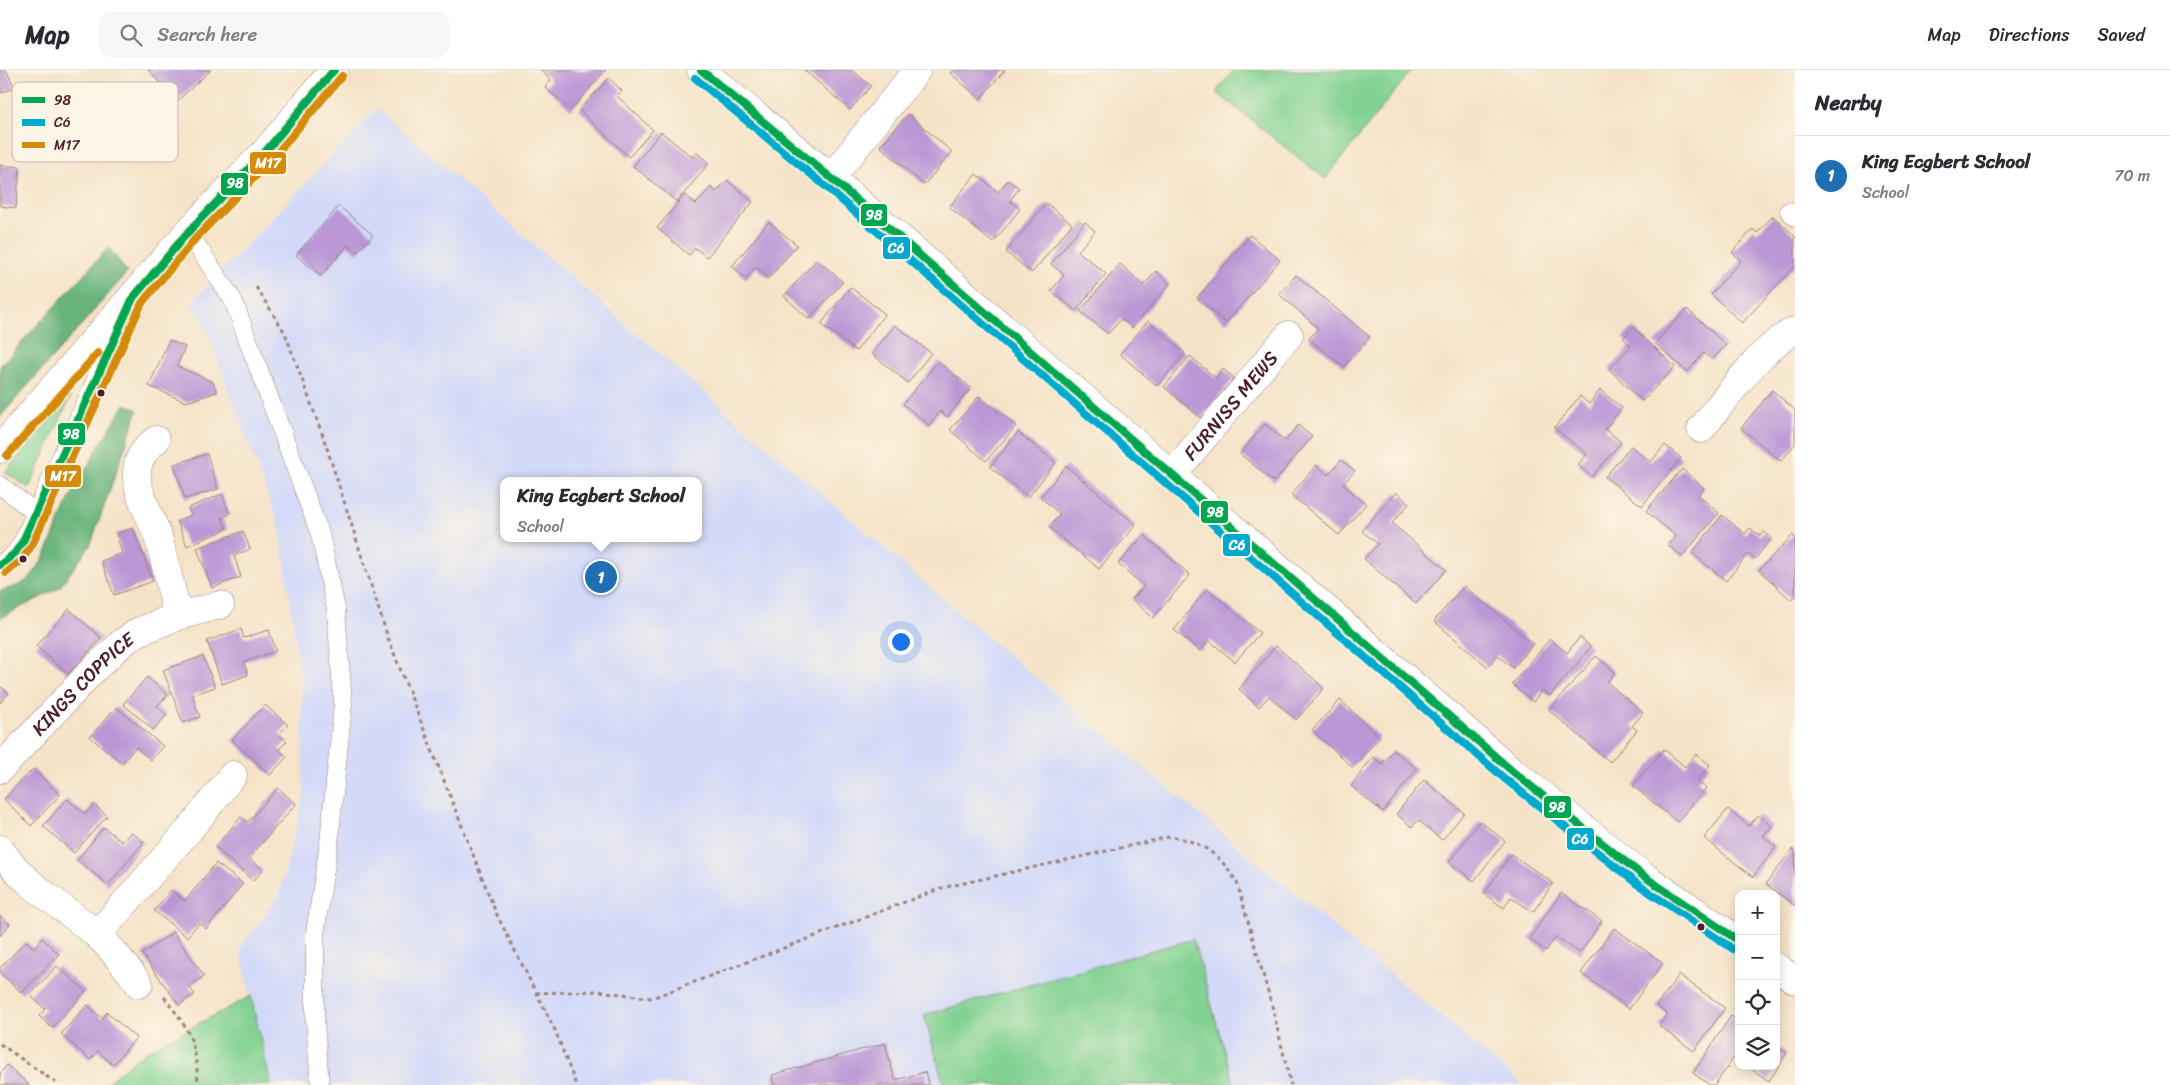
<!DOCTYPE html>
<html lang="en">
<head>
<meta charset="utf-8">
<style>
	:root { --surface:#fff; --page:#f7f7f7; --text:#2b2b33; --muted:#7c7c81; --line:#e1e1e2; --accent:#1f6fb2 }
	body { margin:0; font-family:Sriracha,sans-serif; background:var(--page); color:var(--text) }
	.controls { position:absolute; right:15px; bottom:15px; display:grid; overflow:hidden; border-radius:10px; box-shadow:0 2px 12px #0003 }
	.controls button { width:45px; height:45px; display:grid; place-items:center; padding:0; border:0; border-bottom:1px solid var(--line); background:var(--surface); color:var(--text); font:25px sans-serif }
	.you { position:absolute; left:900px; top:571px; width:18px; height:18px; margin:-12px; border:4px solid #fff; border-radius:50%; background:#1a73e8; box-shadow:0 0 0 8px #1a73e833 }
	.badge { display:grid; place-items:center; width:32px; height:32px; border-radius:50%; background:var(--accent); color:#fff; font-size:16px; font-weight:700 }
	.pin { position:absolute; translate:-50% -50%; border:2px solid #fff; box-shadow:0 1px 5px #0006 }
	.popup { position:absolute; left:500px; top:407px; width:202px; height:65px; box-sizing:border-box; display:grid; place-content:center; border-radius:10px; background:var(--surface); filter:drop-shadow(0 1px 4px #0005); font-size:16px; white-space:nowrap; color:var(--muted) }
	.popup b { font-size:19px; color:var(--text) }
	.popup::after { content:''; position:absolute; left:50%; top:100%; margin-left:-10px; border:10px solid transparent; border-top-color:var(--surface) }
	.list { margin:0; padding:0; list-style:none }
	h2 { display:flex; justify-content:space-between; align-items:center; height:65px; margin:0; padding:0 20px; font-size:21px }
	h2 small { font-size:16px; font-weight:400; color:var(--muted) }
	.list li { display:grid; grid-template-columns:32px 1fr auto; gap:15px; align-items:center; box-sizing:border-box; height:80px; padding:0 20px; border-top:1px solid var(--line) }
	.list b { display:block; font-size:19px; white-space:nowrap }
	.list p { margin:0; font-size:16px; white-space:nowrap; color:var(--muted) }
	.list em { font-size:16px; font-style:normal; color:var(--muted) }
	.icon { flex:none; width:28px; height:28px; fill:none; stroke:currentColor; stroke-width:2; stroke-linecap:round; stroke-linejoin:round }
	.map { position:relative; flex:none; width:1795px; height:1015px; overflow:hidden }
	header { display:flex; align-items:center; gap:30px; box-sizing:border-box; height:70px; padding:0 25px; background:var(--surface); border-bottom:1px solid var(--line) }
	header strong { font-size:24px }
	nav { display:flex; gap:28px; margin-inline-start:auto; font-size:18px }
	.search { width:350px; height:45px; background:var(--page); display:flex; align-items:center; gap:12px; box-sizing:border-box; padding:0 18px; border-radius:10px; color:var(--muted); font-size:19px }
	main { display:flex }
	aside { flex:1; background:var(--surface) }
	.map>svg:first-child { display:block }
</style>
</head>
<body>
<header>
<strong>Map</strong>
<div class="search"><svg class="icon" aria-label="search" viewBox="0 0 24 24"><circle cx="10" cy="10" r="6"/><path d="M15 15l6 6"/></svg>Search here</div>
<nav><a>Map</a><a>Directions</a><a>Saved</a></nav>
</header>
<main>
<div class="map">
<svg width="1795" height="1015" viewBox="0 0 1795 1015">
	<rect width="100%" height="100%" fill="#fcf5e5"/>
	<filter id="ink" filterUnits="userSpaceOnUse"><feTurbulence type="fractalNoise" baseFrequency=".02" numOctaves="2"/><feDisplacementMap in="SourceGraphic" scale="10" xChannelSelector="R" yChannelSelector="G"/><feConvolveMatrix kernelMatrix="1 2 1 2 8 2 1 2 1" color-interpolation-filters="sRGB"/></filter>
	<filter id="wash" filterUnits="userSpaceOnUse"><feTurbulence type="fractalNoise" baseFrequency=".0096" numOctaves="4" result="noise"/><feDisplacementMap in="SourceGraphic" scale="20" xChannelSelector="R" yChannelSelector="G"/><feGaussianBlur stdDeviation="1.12" result="paint"/><feColorMatrix in="noise" values="0 0 0 0 0 0 0 0 0 0 0 0 0 0 0 0 0 1.4 0 .05"/><feComposite in="paint" operator="in"/></filter>
	<g filter="url(#wash)">
		<rect width="100%" height="100%" fill="#f5e3c8"/>
		<path fill="#d2d9f9" fill-rule="evenodd" d="M377,39l596,516 550,460h-1252l-31,-136 40,-56 24,-99 -3,-111 -21,-155 -78,-210 -12,-14zM504,411h194v57h-194z"/>
		<path fill="#82d293" stroke="#66785f" d="M1234,0h178l-87,109 -109,-87z
			M71,326l-42,92 -24,-16z
			M1193,869l41,146h-290l-20,-70z
			M251,926l20,89h-167l41,-33z"/>
		<path fill="#69b47d" stroke="#5a6a54" d="M109,177l18,26 -127,144v-51z
			M125,334l13,6 -48,136 -31,42 -59,30v-27c10,-3 20,-5 28,-12 19,-17 28,-54 39,-75 18,-35 38,-68 58,-100z"/>
		<g id="blocks">
			<path fill="#bb97d6" d="M0,0h6l9,18 -15,5z
				M148,0h63l-34,31z
				M540,0h66l-35,40 -26,-23 6,-7z
				M804,0h48l19,16 -21,24z
				M953,0h52l-25,29 -30,-26z
				M609,8l13,13 -5,5 36,34 -24,27 -50,-47z
				M908,44l44,38 -28,33 -44,-39z
				M661,62l31,25 4,-5 13,11 -32,39 -44,-36z
				M0,95l20,2 -4,41 -16,-2z
				M976,104l22,18 10,-12 11,8 -9,13 10,8 -27,34 -44,-36z
				M727,110l26,22 -46,55 -12,-9 -6,7 -32,-27 28,-33 11,9 15,-17 5,5z
				M1046,133l26,21 -40,49 -26,-21z
				M339,136l34,29 -16,18 -9,-8 -27,31 -25,-21z
				M1773,146l22,20v30l-53,57 -31,-29 30,-33 -9,-9 21,-23 4,4z
				M769,152l28,23 -28,33 -13,-11 -10,12 -14,-13z
				M1085,152l10,9 -17,20 28,23 -30,37 -25,-20 13,-16 -13,-11z
				M1250,165l30,25 -54,63 -29,-25z
				M817,189l26,23 -34,37 -25,-23z
				M1120,194l24,21 12,-14 14,13 -38,44 -11,-9 -13,15 -28,-23z
				M1296,205l74,62 -26,30 -35,-28 9,-11 -39,-34z
				M850,217l35,27 -29,37 -35,-27z
				M1687,239l39,36 -14,15 -8,-7 -17,19 -32,-29z
				M1148,251l37,32 -28,33 -37,-32z
				M895,255l36,28 -23,30 -36,-29z
				M1633,257l42,40 -33,34 -33,-32 22,-23 -8,-8z
				M169,270l16,7 -8,19 36,16 4,10 -31,10 -37,-16z
				M1190,286l26,22 7,-9 11,9 -33,40 -37,-31z
				M938,291l33,27 -24,29 -7,-6 -11,14 -26,-21z
				M1600,320l22,18 -17,21 16,13 -29,35 -14,-12 9,-11 -33,-26 26,-32 9,8z
				M1772,320l23,20v34l-14,17 -40,-33z
				M979,326l37,30 -30,35 -36,-31z
				M1265,354l20,17 13,-16 14,12 -38,45 -34,-28z
				M1018,362l38,31 -28,34 -38,-30z
				M1665,375l16,13 -39,48 -37,-29 26,-31 20,16z
				M207,384l11,35 -33,10 -11,-35z
				M1341,390l14,11 -12,13 23,20 -27,31 -48,-40 25,-30 12,10z
				M1066,396l70,59 -37,44 -50,-42 11,-13 -20,-17z
				M1682,399l22,19 -6,7 21,18 -37,44 -14,-12 8,-9 -30,-25z
				M1396,422l13,12 -17,19 54,47 -30,34 -52,-45 14,-15 -16,-13z
				M222,424l8,20 -8,4 5,11 -40,17 -10,-25 14,-6 -3,-7z
				M1722,445l23,19 5,-6 10,8 4,-4 8,6 -17,21 -7,-5 -22,27 -34,-28z
				M133,458l20,53 -39,14 -13,-34 21,-8 -6,-19z
				M243,461l7,18 -16,7 7,21 -29,11 -15,-40z
				M1144,465l46,40 -37,43 -21,-19 12,-13 -26,-22z
				M1793,465l2,2v58l-4,5 -32,-30z
				M1464,516l69,58 -20,24 -16,-13 -9,12 -54,-46z
				M1207,519l53,44 -25,29 -26,-22 -9,11 -26,-21z
				M69,539l32,29 -33,36 -32,-28z
				M241,559l3,9 25,-8 7,21 -32,11 4,13 -26,9 -15,-43z
				M1580,567l11,10 -41,49 -8,-6 -9,12 -21,-18 38,-45 17,14z
				M1276,576l48,42 -28,32 -27,-24 -10,11 -20,-18z
				M203,586l12,31 -23,8 8,22 -17,6 -20,-53z
				M1596,586l19,16 -8,10 36,31 -11,13 5,4 -27,32 -61,-52z
				M147,607l21,18 -11,11 10,9 -14,15 -30,-26z
				M0,616l9,7 -9,10z
				M1340,630l40,37 -28,30 -40,-37z
				M265,635l23,20 -9,9 8,7 -8,8 8,8 -17,18 -38,-35z
				M116,637l47,39 -12,14 -15,-13 -14,16 -32,-26z
				M1664,679l21,18 11,-13 14,11 -13,16 9,7 -29,34 -44,-36z
				M1393,680l24,19 -34,43 -32,-26 22,-29 9,7z
				M33,699l27,26 -29,31 -27,-27z
				M1424,710l40,33 -22,27 -24,-20 -6,7 -16,-13z
				M278,718l18,16 -47,54 14,12 -10,11 -38,-34 26,-30 7,5z
				M67,729l18,15 9,-10 13,12 -33,37 -31,-27z
				M1728,739l21,17 9,-11 14,11 -9,10 13,11 -23,30 -49,-39z
				M1480,751l25,20 -31,40 -25,-19z
				M104,757l18,15 9,-10 13,10 -36,43 -31,-25z
				M1792,779l3,2v55l-29,-22z
				M1511,784l42,29 -20,29 -22,-15 -7,11 -20,-14z
				M216,793l27,21 -37,45 -7,-6 -12,14 -33,-26 17,-21 14,11z
				M1561,823l41,28 -22,32 -24,-16 -10,14 -17,-12z
				M0,846l10,8 -10,12z
				M1614,858l49,35 -34,46 -48,-36z
				M173,862l31,44 -15,11 6,7 -16,11 -37,-51z
				M42,868l17,16 -37,39 -22,-20v-5l26,-27 8,7z
				M57,896l29,25 -34,37 -13,-12 6,-7 -15,-14z
				M1679,905l46,33 -31,43 -35,-25 8,-12 -11,-8z
				M87,935l15,13 5,-6 29,26 -23,27 -15,-14 -8,9 -29,-26z
				M1731,946l8,5v40l-5,-4 -19,28h-5l-17,-12z
				M885,973l10,37 30,-8 4,13h-155l-2,-10z
				M1776,976l11,7 -18,28 -22,-15h29z
				M7,995l22,20h-29v-11z"/>
		</g>
	</g>
	<g filter="url(#ink)">
		<use href="#blocks" fill-opacity="0" stroke="#a0817a" stroke-width="1"/>
		<g fill="none" stroke-linecap="round" stroke-linejoin="round">
			<g stroke="#a0817a" stroke-width="19">
				<path id="service" d="M1789,141l6,6
					M188,162l45,68 87,234 16,75 7,95 -14,139 -14,90v88l5,64
					M0,415l36,28
					M0,495l15,-12 8,-12 102,-226"/>
			</g>
			<g stroke="#a0817a" stroke-width="29">
				<g id="minor">
					<path d="M701,0l130,108 681,593 130,104 97,66"/>
					<path d="M831,108l86,-108"/>
					<path d="M1701,359c23,-28 62,-85 94,-98"/>
					<path d="M156,370c-38,28 -10,63 2,97 8,26 13,53 20,79"/>
					<path d="M0,379l188,-217 77,-80 69,-82"/>
					<path id="s1" d="M1172,405l117,-140"/>
					<path id="s2" d="M0,699l94,-100 28,-26 16,-11 40,-16 42,-11"/>
					<path d="M0,779c23,37 65,57 97,86 16,14 29,32 42,49"/>
					<path d="M97,865l92,-105 44,-55"/>
					<path d="M1776,897l19,13"/>
				</g>
			</g>
			<path stroke="#a0817a" stroke-width="3" stroke-dasharray="4 4" stroke-linecap="butt" d="M256,217l29,46 39,106 64,199 108,275 59,117 21,55
				M536,923l62,-2 54,7 290,-110 227,-51c31,2 54,20 68,46l35,123 19,79
				M164,927c26,33 32,45 34,88
				M0,974l59,41"/>
			<use href="#service" stroke="#fff" stroke-width="18"/>
			<use href="#minor" stroke="#fff" stroke-width="28"/>
			<g stroke="#fcf5e5" stroke-width="11">
				<path id="bus-1" d="M701,0l130,108 681,593 130,104 97,66
					M0,495l15,-12 8,-12 110,-243 55,-66 77,-80 69,-82"/>
			</g>
			<g stroke="#fcf5e5" stroke-width="11">
				<path id="bus-2" d="M695,8l130,108 680,593 131,104 97,66"/>
			</g>
			<g stroke="#fcf5e5" stroke-width="11">
				<path id="bus-3" d="M7,386l91,-103
					M6,503l16,-13 10,-15 110,-242 53,-64 78,-81 69,-82"/>
			</g>
			<use href="#bus-1" stroke="#00a651" stroke-width="8"/>
			<use href="#bus-2" stroke="#00a9ce" stroke-width="8"/>
			<use href="#bus-3" stroke="#d48b09" stroke-width="8"/>
		</g>
	</g>
	<g fill="#4a1f2b" stroke="#fcf5e5" stroke-width="2">
		<circle cx="101" cy="323" r="4.5"/>
		<circle cx="23" cy="489" r="4.5"/>
		<circle cx="1701" cy="857" r="4.5"/>
	</g>
	<g text-anchor="middle" stroke-width="4" stroke-linejoin="round" paint-order="stroke">
		<g font-size="19" fill="#4a1f2b" stroke="#fcf5e5">
			<text dy="7" stroke="none"><textPath href="#s1" startOffset="91">FURNISS MEWS</textPath></text>
			<text dy="7" stroke="none"><textPath href="#s2" startOffset="119">KINGS COPPICE</textPath></text>
		</g>
	</g>
	<rect x="12" y="12" width="166" height="80" rx="8" fill="#fcf5e5" stroke="#c7b5ad" stroke-width="1"/>
	<rect x="22" y="27" width="23" height="6" fill="#00a651"/>
	<rect x="22" y="49" width="23" height="7" fill="#00a9ce"/>
	<rect x="22" y="72" width="23" height="6" fill="#d48b09"/>
	<g font-size="14" fill="#4a1f2b">
		<text x="54" y="35">98</text>
		<text x="54" y="57">C6</text>
		<text x="54" y="80">M17</text>
	</g>
	<g stroke="#fcf5e5" stroke-width="2">
		<rect x="249" y="81" width="38" height="24" rx="5" fill="#d48b09"/>
		<rect x="220" y="102" width="29" height="24" rx="5" fill="#00a651"/>
		<rect x="860" y="133" width="28" height="24" rx="5" fill="#00a651"/>
		<rect x="882" y="166" width="29" height="24" rx="5" fill="#00a9ce"/>
		<rect x="57" y="352" width="29" height="24" rx="5" fill="#00a651"/>
		<rect x="44" y="394" width="38" height="24" rx="5" fill="#d48b09"/>
		<rect x="1200" y="430" width="29" height="24" rx="5" fill="#00a651"/>
		<rect x="1222" y="463" width="29" height="24" rx="5" fill="#00a9ce"/>
		<rect x="1543" y="725" width="29" height="24" rx="5" fill="#00a651"/>
		<rect x="1566" y="757" width="29" height="24" rx="5" fill="#00a9ce"/>
	</g>
	<g font-size="14" text-anchor="middle" font-weight="bold" fill="#fff">
		<text x="268" y="98">M17</text>
		<text x="235" y="118">98</text>
		<text x="874" y="150">98</text>
		<text x="896" y="183">C6</text>
		<text x="71" y="369">98</text>
		<text x="63" y="411">M17</text>
		<text x="1215" y="447">98</text>
		<text x="1237" y="480">C6</text>
		<text x="1557" y="742">98</text>
		<text x="1580" y="774">C6</text>
	</g>
</svg>
<div class="controls">
<button>+</button>
<button>−</button>
<button><svg class="icon" aria-label="locate" viewBox="0 0 24 24"><circle cx="12" cy="12" r="6"/><path d="M12 2v4M12 18v4M2 12h4M18 12h4"/></svg></button>
<button><svg class="icon" aria-label="layers" viewBox="0 0 24 24"><path d="M12 4l9 5-9 5-9-5zM3 14l9 5 9-5"/></svg></button>
</div>
<div class="you"></div>
<div class="pin badge" style="left:601px;top:507px">1</div>
<div class="popup"><b>King Ecgbert School</b>School</div>
</div>
<aside>
<h2>Nearby<small></small></h2>
<ul class="list">
<li><span class="badge">1</span><div><b>King Ecgbert School</b><p>School</p></div><em>70 m</em></li>
</ul>
</aside>
</main>
</body>
</html>
